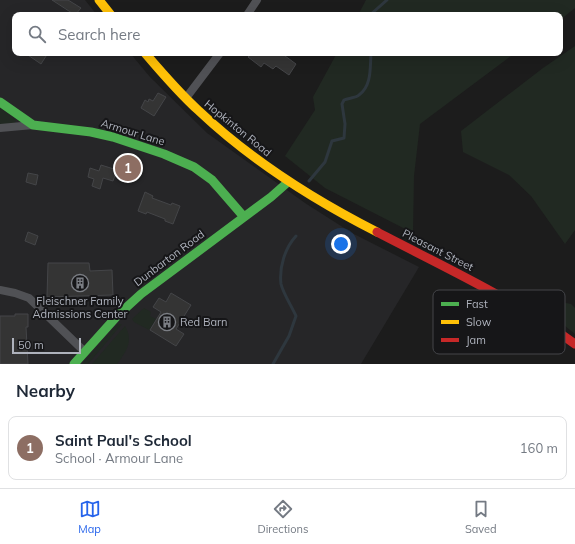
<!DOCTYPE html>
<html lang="en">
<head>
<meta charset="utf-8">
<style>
	:root { --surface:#fff; --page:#f2f2f3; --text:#1f2937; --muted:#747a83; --line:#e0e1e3; --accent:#2563eb }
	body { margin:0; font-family:Mulish,sans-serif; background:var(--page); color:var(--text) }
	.scale { position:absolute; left:12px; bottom:10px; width:69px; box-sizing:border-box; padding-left:4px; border:2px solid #aeb2bc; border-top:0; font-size:11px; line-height:14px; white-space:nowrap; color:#aeb2bc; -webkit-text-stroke:3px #161618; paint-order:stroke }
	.you { position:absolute; left:341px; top:244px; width:14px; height:14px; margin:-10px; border:3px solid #fff; border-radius:50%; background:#1a73e8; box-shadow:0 0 0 6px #1a73e833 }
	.badge { display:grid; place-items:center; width:26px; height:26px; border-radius:50%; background:var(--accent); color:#fff; font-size:13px; font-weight:700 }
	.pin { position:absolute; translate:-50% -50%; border:2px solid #fff; box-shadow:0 1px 4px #0006 }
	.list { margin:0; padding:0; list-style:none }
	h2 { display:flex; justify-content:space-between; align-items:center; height:52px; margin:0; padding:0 16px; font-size:17px }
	h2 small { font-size:13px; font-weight:400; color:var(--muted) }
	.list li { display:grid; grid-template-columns:26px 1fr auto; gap:12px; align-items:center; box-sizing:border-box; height:64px; margin:0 8px 8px; padding:0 8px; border:1px solid var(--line); border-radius:8px }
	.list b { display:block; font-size:15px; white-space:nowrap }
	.list p { margin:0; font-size:13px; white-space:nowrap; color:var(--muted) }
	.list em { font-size:13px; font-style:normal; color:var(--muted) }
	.icon { flex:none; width:22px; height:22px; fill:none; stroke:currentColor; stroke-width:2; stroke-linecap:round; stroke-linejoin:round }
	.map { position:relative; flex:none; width:575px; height:364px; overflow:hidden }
	.search { position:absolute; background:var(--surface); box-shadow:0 4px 16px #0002; left:12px; right:12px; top:12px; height:44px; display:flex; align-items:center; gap:10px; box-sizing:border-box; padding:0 14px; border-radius:8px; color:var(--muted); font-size:15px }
	.sheet { height:124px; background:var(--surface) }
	nav { display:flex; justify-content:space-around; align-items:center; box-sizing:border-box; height:56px; border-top:1px solid var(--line); background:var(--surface); font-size:11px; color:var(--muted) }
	nav a { display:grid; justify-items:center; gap:2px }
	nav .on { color:var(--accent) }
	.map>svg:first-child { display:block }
</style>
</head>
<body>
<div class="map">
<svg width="575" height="364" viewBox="0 0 575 364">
	<rect width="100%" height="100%" fill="#1c1c1c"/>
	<path fill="#262628" d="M0,0h85l12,15h-82v38h115l20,24 57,56 98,70 47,30 67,34 -58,97h-361z"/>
	<path fill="#212922" d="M366,0h209v8l-15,12v-5h-202z
		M575,46v184l-10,14 -34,-48 -22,-21 -46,-23 -2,-21 82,-63z
		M337,53h178l-95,71 -6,52 -1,57 -88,-45 -40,-32 30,-46 -2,-13z
		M0,107l16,13 -2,4 -14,1z
		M566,303l5,1 4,4v26l-21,-17c-1,-9 4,-13 12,-14z
		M144,308l7,4 -1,4 6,3 -7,11 -15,-8 -2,-3z
		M118,324h4l-34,40h-6z
		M125,326c9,15 1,26 -8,38h-25z"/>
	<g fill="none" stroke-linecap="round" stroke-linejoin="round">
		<path stroke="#2e373e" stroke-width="3" d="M370,15l17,-15
			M309,181l16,-19 7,-21 12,-3 1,-14 -3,-20 2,-4c4,-2 12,-2 15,-5 13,-9 11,-28 12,-42
			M273,364l16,-28 7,-20c-4,-9 -13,-23 -15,-32 -2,-17 4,-36 15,-48"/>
	</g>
	<path fill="#343434" stroke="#444548" d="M52,0h16l13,8 -6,7z
		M25,53h23l-7,11z
		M252,53h29l15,11 -7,11 -13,-9 -3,3 -9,-6 -3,4 -13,-10z
		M158,93l8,4 -12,19 -13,-8 4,-8 3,2 1,-3 4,2z
		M101,165l16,5 -4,11 -10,-3 -3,11 -8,-3 2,-7 -6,-2 2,-9 9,3z
		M28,173l10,2 -2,10 -10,-3z
		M145,192l8,4 -1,2 19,7 1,-2 8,3 -7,18 -8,-3v-2l-18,-7 -1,2 -8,-3z
		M28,232l10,4 -3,9 -10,-4z
		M48,263h41l1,8 22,-1 1,25 -66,2z
		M171,293l20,12 -15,24 8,5 -8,12 -26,-16 11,-18 -8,-5 6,-9 7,4z
		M15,314h13v13h-2l2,37h-28v-48h15z"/>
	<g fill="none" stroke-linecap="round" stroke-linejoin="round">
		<path stroke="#505155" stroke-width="8" d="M247,15l10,-15
			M186,98l34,-45
			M0,128l33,-3
			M0,290l15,3 14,5 55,53"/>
		<path stroke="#4caf50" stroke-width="9" d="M0,102l33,23 58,7 22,5 51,17 30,13 18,13 32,37
			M74,364l44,-49 23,-21 130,-97 17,-15"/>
		<path stroke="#ffc107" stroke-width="9" d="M99,0l12,15
			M145,53c17,20 34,40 54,58 53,50 113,88 178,121"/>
		<path stroke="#c62828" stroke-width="9" d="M377,232c69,36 135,66 198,112"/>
	</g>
	<defs>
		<g id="building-ring" transform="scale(0.9)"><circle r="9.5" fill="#161618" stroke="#7b7e84" stroke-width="1.5"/><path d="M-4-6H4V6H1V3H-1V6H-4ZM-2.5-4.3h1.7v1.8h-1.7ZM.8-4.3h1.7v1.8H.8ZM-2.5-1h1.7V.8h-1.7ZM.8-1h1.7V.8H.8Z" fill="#7b7e84"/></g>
	</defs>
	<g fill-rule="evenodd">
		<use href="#building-ring" x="80" y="283"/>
		<use href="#building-ring" x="167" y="322"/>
	</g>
	<g text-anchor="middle" stroke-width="4" stroke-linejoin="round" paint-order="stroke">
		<g font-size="11" fill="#aeb2bc" stroke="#161618">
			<text transform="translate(238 128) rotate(39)" y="4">Hopkinton Road</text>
			<text transform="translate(133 132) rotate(17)" y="4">Armour Lane</text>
			<text transform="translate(438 250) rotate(27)" y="4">Pleasant Street</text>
			<text transform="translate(169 258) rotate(-37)" y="4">Dunbarton Road</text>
		</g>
		<g font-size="11" fill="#aeb2bc" stroke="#161618">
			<text x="80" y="305">Fleischner Family<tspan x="80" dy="13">Admissions Center</tspan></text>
			<text x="180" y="326" text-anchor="start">Red Barn</text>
		</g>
	</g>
	<rect x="433" y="290" width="132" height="64" rx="6" fill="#161618" stroke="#444549" stroke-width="1"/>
	<rect x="441" y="302" width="18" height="4" fill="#4caf50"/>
	<rect x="441" y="320" width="18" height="4" fill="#ffc107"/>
	<rect x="441" y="338" width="18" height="4" fill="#c62828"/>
	<g font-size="11" fill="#aeb2bc">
		<text x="466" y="308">Fast</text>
		<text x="466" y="326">Slow</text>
		<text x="466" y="344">Jam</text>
	</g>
</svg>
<div class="scale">50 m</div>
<div class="you"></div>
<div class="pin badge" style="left:128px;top:168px;background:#8d6e63">1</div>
<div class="search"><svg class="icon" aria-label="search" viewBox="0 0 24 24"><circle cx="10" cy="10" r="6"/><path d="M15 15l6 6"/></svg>Search here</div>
</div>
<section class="sheet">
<h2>Nearby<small></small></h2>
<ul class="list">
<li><span class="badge" style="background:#8d6e63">1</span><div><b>Saint Paul's School</b><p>School · Armour Lane</p></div><em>160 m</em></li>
</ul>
</section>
<nav>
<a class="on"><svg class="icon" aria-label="map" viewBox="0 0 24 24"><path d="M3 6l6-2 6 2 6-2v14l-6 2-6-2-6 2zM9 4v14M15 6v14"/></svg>Map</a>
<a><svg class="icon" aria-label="directions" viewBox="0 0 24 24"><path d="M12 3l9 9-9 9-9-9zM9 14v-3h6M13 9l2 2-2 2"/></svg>Directions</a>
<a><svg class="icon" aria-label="saved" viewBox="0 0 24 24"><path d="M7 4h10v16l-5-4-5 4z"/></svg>Saved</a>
</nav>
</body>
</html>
